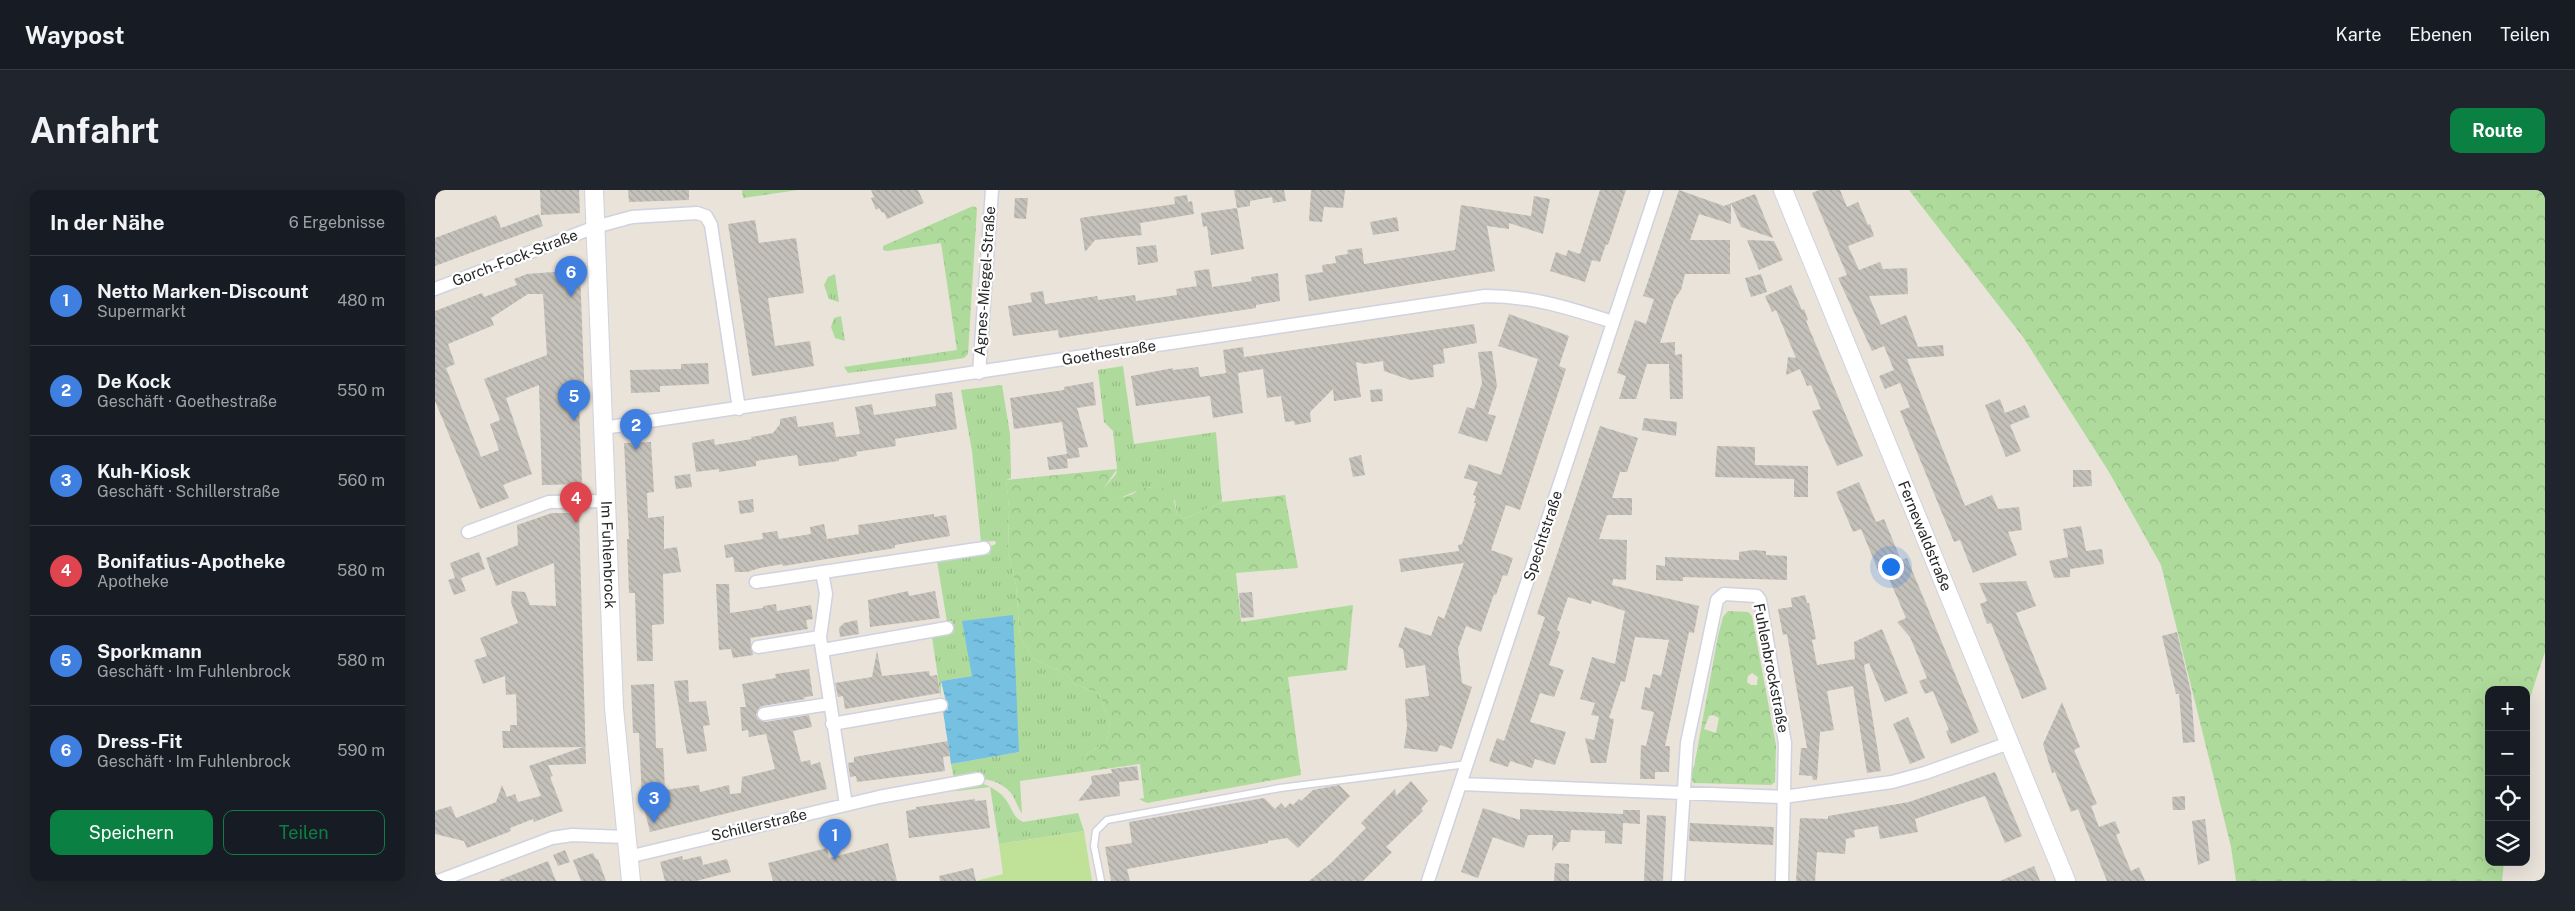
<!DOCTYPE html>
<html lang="de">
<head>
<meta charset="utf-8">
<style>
	:root { --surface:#171b24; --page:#20242c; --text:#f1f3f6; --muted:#9ea1a6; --line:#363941; --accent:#0b8043 }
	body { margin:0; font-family:"Public Sans",sans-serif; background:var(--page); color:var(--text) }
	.controls { position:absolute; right:15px; bottom:15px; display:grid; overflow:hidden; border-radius:10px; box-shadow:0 5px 20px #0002 }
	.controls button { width:45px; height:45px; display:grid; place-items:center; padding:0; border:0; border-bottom:1px solid var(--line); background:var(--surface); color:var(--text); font:25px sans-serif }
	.you { position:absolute; left:1455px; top:376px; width:18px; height:18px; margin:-12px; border:4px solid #fff; border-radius:50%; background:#1a73e8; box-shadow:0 0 0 8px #1a73e833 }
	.badge { display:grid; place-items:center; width:32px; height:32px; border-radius:50%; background:var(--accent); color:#fff; font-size:16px; font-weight:700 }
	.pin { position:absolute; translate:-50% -41px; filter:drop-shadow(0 1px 2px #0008) }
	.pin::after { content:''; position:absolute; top:26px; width:18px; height:15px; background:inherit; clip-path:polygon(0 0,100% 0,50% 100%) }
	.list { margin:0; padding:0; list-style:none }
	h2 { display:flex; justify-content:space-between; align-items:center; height:65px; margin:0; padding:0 20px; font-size:21px }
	h2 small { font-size:16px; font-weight:400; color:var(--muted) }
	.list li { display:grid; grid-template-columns:32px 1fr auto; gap:15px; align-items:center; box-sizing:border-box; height:90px; padding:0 20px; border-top:1px solid var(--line) }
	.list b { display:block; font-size:19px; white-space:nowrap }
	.list p { margin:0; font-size:16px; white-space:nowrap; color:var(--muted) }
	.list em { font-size:16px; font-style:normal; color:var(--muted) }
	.actions { display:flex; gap:10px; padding:15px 20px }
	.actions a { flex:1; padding:11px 0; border:1px solid var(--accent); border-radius:10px; text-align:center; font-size:18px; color:var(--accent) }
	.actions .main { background:var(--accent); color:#fff }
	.icon { flex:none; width:28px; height:28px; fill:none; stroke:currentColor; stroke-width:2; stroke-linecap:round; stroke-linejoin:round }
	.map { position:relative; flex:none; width:2110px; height:691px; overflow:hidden; border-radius:10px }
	header { display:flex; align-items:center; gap:30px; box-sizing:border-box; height:70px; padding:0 25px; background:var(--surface); border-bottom:1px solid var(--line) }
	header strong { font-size:24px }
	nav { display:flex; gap:28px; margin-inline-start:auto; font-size:18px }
	.intro { display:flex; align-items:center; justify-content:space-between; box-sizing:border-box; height:120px; padding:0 30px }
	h1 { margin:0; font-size:35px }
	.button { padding:12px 22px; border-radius:10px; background:var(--accent); color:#fff; font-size:18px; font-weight:700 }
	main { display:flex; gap:30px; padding:0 30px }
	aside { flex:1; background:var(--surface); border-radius:10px; box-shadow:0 5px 20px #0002 }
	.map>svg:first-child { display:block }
</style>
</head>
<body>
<header>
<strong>Waypost</strong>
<nav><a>Karte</a><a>Ebenen</a><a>Teilen</a></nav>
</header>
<div class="intro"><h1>Anfahrt</h1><a class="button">Route</a></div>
<main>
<aside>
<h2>In der Nähe<small>6 Ergebnisse</small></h2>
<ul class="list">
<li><span class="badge" style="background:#3f7fe0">1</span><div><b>Netto Marken-Discount</b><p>Supermarkt</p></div><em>480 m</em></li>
<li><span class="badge" style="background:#3f7fe0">2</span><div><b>De Kock</b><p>Geschäft · Goethestraße</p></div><em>550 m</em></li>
<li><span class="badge" style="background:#3f7fe0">3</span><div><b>Kuh-Kiosk</b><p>Geschäft · Schillerstraße</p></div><em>560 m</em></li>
<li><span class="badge" style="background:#e0444e">4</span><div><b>Bonifatius-Apotheke</b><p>Apotheke</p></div><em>580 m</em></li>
<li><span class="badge" style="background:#3f7fe0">5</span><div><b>Sporkmann</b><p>Geschäft · Im Fuhlenbrock</p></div><em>580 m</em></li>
<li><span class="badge" style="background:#3f7fe0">6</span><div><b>Dress-Fit</b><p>Geschäft · Im Fuhlenbrock</p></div><em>590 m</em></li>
</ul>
<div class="actions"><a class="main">Speichern</a><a>Teilen</a></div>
</aside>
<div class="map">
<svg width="2110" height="691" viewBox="0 0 2110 691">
	<defs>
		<pattern id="grass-tufts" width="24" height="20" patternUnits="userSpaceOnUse" patternTransform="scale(1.25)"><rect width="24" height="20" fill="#aedb9b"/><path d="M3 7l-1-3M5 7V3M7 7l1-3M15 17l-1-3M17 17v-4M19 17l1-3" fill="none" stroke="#96bc86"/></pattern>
		<pattern id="forest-crowns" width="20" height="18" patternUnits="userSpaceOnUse" patternTransform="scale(1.25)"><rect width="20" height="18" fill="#aedb9b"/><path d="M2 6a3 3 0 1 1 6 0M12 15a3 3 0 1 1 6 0" fill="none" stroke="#96bc86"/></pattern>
		<pattern id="water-ripples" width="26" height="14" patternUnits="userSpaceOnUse" patternTransform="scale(1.25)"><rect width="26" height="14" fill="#76c0e2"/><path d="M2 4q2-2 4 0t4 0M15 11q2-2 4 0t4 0" fill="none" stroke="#619cb7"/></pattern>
		<pattern id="building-back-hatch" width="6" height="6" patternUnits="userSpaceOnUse" patternTransform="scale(1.25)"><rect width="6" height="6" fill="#c4c0ba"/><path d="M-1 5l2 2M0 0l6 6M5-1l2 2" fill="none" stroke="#a8a5a0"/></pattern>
	</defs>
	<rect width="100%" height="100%" fill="#e9e3da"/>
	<path fill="url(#grass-tufts)" d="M400,84l4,28 -10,-3 -5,-14 4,-8z
		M406,126l4,25 -10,-3 -4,-11 3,-9z
		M495,164l1,9 -83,10 -4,-6z
		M688,176l11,78 82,-12 6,70 -38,17 -7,-5 -2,-13 -12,-13c-5,1 -11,-1 -16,0 -15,1 -27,17 -43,6v-6l12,-14 1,-5 -4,-38 -9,-9 -6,-52z
		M567,195l8,49 1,44 -5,2 3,28 -1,44 8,33 4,52 15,23 32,14 7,10 25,9 11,30 -3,18 -20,13 -13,17 3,2 -57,8 2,33c-4,-6 -7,-16 -11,-21 -15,-17 -37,-15 -57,-14l-3,-15 68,-12 -47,-76 -31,5v17l-9,-61 21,-4 -1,-12 -5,1 -10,-61 53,-7 -1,-7 7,-3 -1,-3 -14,1 -9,-91 -11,-61z
		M540,592c13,2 27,10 33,21 5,8 6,15 15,19l55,-9 6,18 -85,13 -9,-57 -33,4 -2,-7z"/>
	<path fill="url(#forest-crowns)" fill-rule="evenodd" d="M307,0h56l-55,8z
		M1474,0h636v462l-19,58v-20h-37v172h15l-2,19h-266l-5,-34 -70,-282 -52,-93 -86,-135z
		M538,16l4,2 -9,146 -4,4 -33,5 -1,-9 27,-4 -16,-107 -54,8 -4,-1v-4z
		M682,279l-13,19v6c9,6 29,4 35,-6h24l9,4 5,22 7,5 38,-17 63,-7 13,73 -62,5 5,49 112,-17 -6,65 -59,7 13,98 -154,28 -8,-4 5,-1 -4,-34 -63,9 -3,-2v-4l13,-13 20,-13 3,-18 -11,-30 -25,-9 -7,-10 -32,-14 -15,-23 -4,-52 -8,-33 1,-44 -3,-28z
		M1293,421l20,1 4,4 24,129 -1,37 -4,3 -77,-2 -3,-3v-12l3,-1 24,-131 5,-19zM1317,483l6,4 -1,8h-6l-4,-3 1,-6zM1278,525l6,3 -3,15 -12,-4 5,-13z"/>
	<path fill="#bfe298" d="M649,641l8,50h-116l27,-7 -4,-30z"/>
	<path fill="url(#water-ripples)" d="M578,425l6,137 -68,12 -8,-53 5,-1 -7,-29 31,-5 -10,-55z"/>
	<path fill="url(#building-back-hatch)" fill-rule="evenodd" d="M105,0h39l1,23 -39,2z
		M193,0h61v10l-60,2z
		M436,0h47l6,13 -37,16 -3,-7 -2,1 -3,-5 -3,2 -5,-12 3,-1z
		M799,0h50l2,11 -13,2 -1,-6 -22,4v5l-13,2z
		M876,0h34l-2,18 -19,-1 -2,15 -13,-1z
		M1165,0h26l-18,55 -2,-1 -6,18 -8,-2 -7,22 -35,-11 6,-19 10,4 2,-6 12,4z
		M1244,0l45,16 31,-12 18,44 -32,-11 -10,-24v21l-32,-10 -9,26h40v34h-45l-4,16 -7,10 -14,43 15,-1v13l7,-1 1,45h-13l-1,-35h-22l-11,35h-17l7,-23 -9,-3 18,-53 11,4 8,-25 -11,-3z
		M1384,0h21l7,17 11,-5 10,23 2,-1 4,12 -26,10 11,24 21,-8 3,7 24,-1 1,26 -39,2 12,29 25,-10 12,32 25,-2 1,11 -37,3 58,147 27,-11 6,14 21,-2 3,23 -14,2 9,23 -44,18 -13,-33 -6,2 -54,-131 10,-4 -10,-24 -15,6 -6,-13 15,-6 -10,-24 -12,5 -34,-73 9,-3 -35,-82z
		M752,5l1,7 4,-1 2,13 -54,9 2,12 -47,5 -10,12 -5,-34 95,-14 -1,-7z
		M1099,6l16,3 -7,35 -34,-11v6l-22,-3 8,45 -186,30 -4,-26 18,-3 -1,-7 14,-2 -1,-7 13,-2 -1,-4 15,-2 2,16 91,-14 6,-45 70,11z
		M580,8h13l-2,21 -12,-1z
		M802,18l7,41 -33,6 -4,-29 -4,1 -2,-14z
		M104,24l4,12 -108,40v-28l61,-23 5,13z
		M962,27l2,14 -26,4 -3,-13z
		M320,30l4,23 37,-5 8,55 -36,5 7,48 35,-5 4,25 -62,10 -24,-152z
		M1312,50l27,1 9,19 -24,10z
		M721,55l2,17 -20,3 -2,-18z
		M774,79l3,18 40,-6 -1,-4 27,-4 2,28 -24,4v3l-197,30 -1,-8 -45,6 -5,-30 24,-4 -2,-9 13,-2 2,13 52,-8 1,4 37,-5 1,6 41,-6 -1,-6 21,-3 -3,-15z
		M145,80l5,133h-6l3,81 -40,1 -3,-100 -33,13 26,76 -29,11 6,13 -29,11 -45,-108v-90l47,-18 2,4 33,-12 -3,-6 13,-5zM93,104h15l4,61 -63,24 16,41 -10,4 9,26 -18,7 -35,-89 9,-4 -7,-20 46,-19 -3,-7z
		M1326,84l6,18 -16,5 -6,-19z
		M1356,95l11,25 2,-1 4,11 -2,1 57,135 -26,10 -25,-55 9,-2 -10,-24 -4,1 -7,-17 -14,6 2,-18 8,1 -20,-48 -4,2 -7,-16z
		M1074,124l60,22 -10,30 7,3 -46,141 -14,-5 -15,45 22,8 -6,18 -4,-1 -7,20 -2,-1 -13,38 -15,-6 -8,23 4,34 10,4 -20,62 -12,-4 -3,7 -33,-4 3,-21 -2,-28 24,-3 -4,-31 -19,3 -3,-19 -5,-2 7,-20 26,9 7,-20 6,3 20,-56 -63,9 -2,-13 60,-8 -1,-6 4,-1 14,-41h-2l2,-7 -3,-1 5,-13 -14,-4 5,-14 32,11 37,-116 -40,-13z
		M1039,134l3,19 -34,6 2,14 -12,2 1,12 -24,3 -26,-9 -1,-10 -19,3 -8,-2 5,35 -27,4 -1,-12 -23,23 1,10 -16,3 -1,-4 -9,1 -4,-26 -14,2 -4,-29 -25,4 5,40 -30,5 -3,-22 -74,10 -5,-30 42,-8v2l25,-3 2,10 26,-4 -3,-23 20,-3 1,10z
		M1057,161l5,35 -9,28 8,2 -9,26 -29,-9 9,-26 7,2 8,-26 -4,-31z
		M273,173l1,21 -49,2v6l-29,1 -1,-23 51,-1v-5z
		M658,192l3,23 -19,3 11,39 -10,1 2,9 -13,2 1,9 -19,2 -2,-13 20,-3 -5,-32 -48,7 -4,-31 54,-8v-3z
		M947,199l1,12 -12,1 -1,-12z
		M517,202l5,37 -62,10 1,7 -40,6 1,4 -18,3v2l-40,5 -2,-11 -41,6v5l-37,6v-3l-23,3 -4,-29 22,-4 1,6 37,-6 -1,-2 22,-4 7,-9v-5l16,-3 2,11 35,-5 3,15 24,-3 -5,-27 17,-3 2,11 62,-9 -1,-12z
		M1565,209l5,14 20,-8 5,12 -20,8 11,26 -15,6 -21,-52z
		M1209,228l33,4 -1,14 -34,-6z
		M1165,236l38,12 -11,34h-7l-8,26h20v17h-25l-8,24 28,1 -1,40 -13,-1 -1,6 87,21 -5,27 -5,-1 -24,114h5l-1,26h-14v7h-15l1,-34 5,1 8,-34 -13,-3 4,-22 5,1 3,-14 8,2 8,-36 -34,-3 -10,45 -4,-1 -12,37 -10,-2 15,3 -8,44h-15l-6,-25 9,2 5,-24 -8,-1 4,-12 -15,-4 12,-42 23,7 10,-53 -33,-11 -1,4 -23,-7 -11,33 3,2 -11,33 15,5 -10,27 -14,-4 -10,29 36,10 -11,33 -20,-6 -3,9 -22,-7 -2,6 -19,-6 8,-23 7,3 13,-39 28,-85 -8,-3z
		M216,252l3,50 -7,1 1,25 16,-2v33l13,-2 4,25 -18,2 1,50 -12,1 1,36h-16l-2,-68h-6l-2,-54h2l-5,-96z
		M1282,256l38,1v18l53,1v31h-14v-18l-79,-2z
		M926,265l4,20 -12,2 -4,-19z
		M1638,280h18l1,16 -19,1z
		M255,284l2,13 -16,2 -2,-13z
		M1424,292l17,40 8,-3 17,41 6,-2 72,174 -28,12 -5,-13 3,-1 -16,-39 -8,3 -6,-13 8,-3 -17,-41 -13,-15 9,-4 -22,-51 -6,3 -17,-41 -8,3 -17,-40z
		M318,309l1,13 -14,2 -2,-13z
		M117,323h27l7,251 -38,1 5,11 -3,1 13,34 -29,11 -1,-3 -23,9 1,3 -44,17 -3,-7 -29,-7v-23l16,-5 5,12 21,-8 19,-8 6,-17 5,12 8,-3 3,8 23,-6 -12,-30 54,-19 -80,1 -1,-17h8v-6h7l-1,-31 -10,1 -1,-19 -22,8 -9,-24 13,-4 -7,-18 38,-15 -7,-21 1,-11 13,1 5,13 26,1 -2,-43 -58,23 -10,-28 32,-13 -1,-20z
		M499,324v3l12,-2 4,21 -55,9v3l-112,18 -1,-2 -22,4 -13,4h-12l-2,-15 -7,1 -2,-13 39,-6 -1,-6 15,-2 2,8 32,-5 -1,-7 14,-3 3,15 32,-5 -1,-9z
		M1646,336l5,25 16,-2 2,15 -34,5v8l-16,1 -5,-17 19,-4 -5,-28z
		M1318,360l13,1v4l21,1v24l-104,-3v4l-27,-1v-15l9,1v-9l74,3v-8z
		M44,362l6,17 -24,9 5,13 -12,4 -6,-15 7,-2 -5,-15z
		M1591,391l10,25 -20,7 31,76 -25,10 -31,-76 -4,1 -7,-20 7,-3 -8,-18z
		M281,394h13l1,29 33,-5v-2l13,-2 1,7 34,-6 2,14 -7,1 2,9 -58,9 3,17 -20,3 -2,-9 -12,1z
		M473,401l1,5 26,-5 5,27 -70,9 -2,-27z
		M817,402l2,25 -13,1 -2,-25z
		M1370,405l2,8h2l7,36 -4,1 5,25 38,-6 -1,-17 28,-13 26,64 -23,9 -16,-39 -5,2 17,106 -14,2 -14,-87 -26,5 7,39 -14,2 -3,48h-4l-1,-4 -13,-1 2,-27h6l-20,-114 -4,1 -5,-26 14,-2 -1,-9z
		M422,430l2,14 -19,3 -1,-9 5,-5z
		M1742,442l14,60 4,50 -12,1 -4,-49h-3l-14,-58z
		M442,461l5,25 47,-5 1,5 7,-1 3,18 -95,16 -2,-13 -5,1 -3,-14 37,-6z
		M374,479l4,27 -9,1 1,2 -43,7 -3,2 -3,7 2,4 7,3 44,-7 3,12 -19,4 8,31 9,-2 1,5 9,-3 7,27 -177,43 -8,-32 -3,-67h-6l-2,-48 23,-1 2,64h7l2,42 34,-5 1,7 29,-7 1,9 11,-1 1,-16 33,-8 -9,-35 -17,3 -1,-7 -6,1 -2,-24h6l-4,-23 34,-6 -1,-4z
		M253,490l1,22 17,-1 4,24 -7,1 4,25 -20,3 -13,-73z
		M1627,512l18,45 -6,3 23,54 -6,2 8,21 16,-6 5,12 -4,2 15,36 8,-4 6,14h-38l-29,-72 -7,3 -16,-40 -3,1 -9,-29z
		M1473,527l17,41 -15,6 -17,-40z
		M513,551l2,15 -7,1 2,14 -88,11 -1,-6 -6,1 -2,-14 6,-1v-5z
		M702,576l2,14 -20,2 1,14 -42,5 14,-18 -1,-7 21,-3 -1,-4z
		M1560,582l27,64 -17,7 -20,-47 -70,23 3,13 -38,7 -2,-13 -24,4 1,7 -9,2 -1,15 -28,-2 -2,29h-19l4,-63 28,1v-3l81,-14z
		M976,591l17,20 -7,8 2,2 -37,36 6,5 -29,29h-54l22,-18 35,-35 -5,-5 34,-34 1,7z
		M904,595l11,11 -52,52 -11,-10 -19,3v2l-141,26 3,12h-19l-6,-34 27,-4 -3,-21 135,-24 11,11 6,-6 4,5 5,-5 3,2 6,-6 2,2 12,-11z
		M1750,606v14h-12l-1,-13z
		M540,609v2l11,-1 4,28 -81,10 -3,-27 10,-2v-2z
		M1048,618l37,12v-11l103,5v8v-12h17v14l-17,-1 -1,21 -17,-1v-12l-34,-1 -1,12h-11l-7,9 1,-16h-25l-4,13 -31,-11 -15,41 -17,-6z
		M1212,625l19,1 -3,65h-19z
		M1770,629l5,41 -12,5 -6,-44z
		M1255,633l84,4 -1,18 -84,-4z
		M453,653l9,38h-124l-5,-18 59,-15 2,10z
		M130,660l5,12 -12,4 -5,-11z
		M158,663l3,6h2l8,22h-25l-8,-21z
		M247,666l1,4 18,-4 2,9 24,-6 4,13 -35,9h-31l-5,-19z
		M113,671l8,20h-57v-1z
		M1120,673l14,1v17h-15z
		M1599,676l6,15h-40z
		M538,678l3,13h-36l-1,-5z"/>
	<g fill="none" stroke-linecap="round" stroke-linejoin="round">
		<g stroke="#d0d2df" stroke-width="9">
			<path id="lane" d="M666,691l-7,-35 2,-15 11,-11 173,-32 187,-24"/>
		</g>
		<g stroke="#d0d2df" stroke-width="15">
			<path id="street" d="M0,99l160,-62 37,-10 65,-4 9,3 5,9 28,184
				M544,183l13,-183
				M168,238l882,-132c48,0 84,12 128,26
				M33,342l81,-30 56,-1
				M387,382l4,22 -6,43 26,168
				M321,392l228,-34
				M323,457l62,-10
				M388,460l124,-22
				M329,524l65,-10
				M397,534l109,-19
				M1026,594l322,13 109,-15 33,-9 84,-30
				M193,667l251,-60 99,-18
				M3,691l114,-43 20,-3 54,2
				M993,691l229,-691
				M1243,691l9,-138 30,-143 7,-6 33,2 3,4 25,143 -3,138"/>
		</g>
		<g stroke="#d0d2df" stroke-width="20">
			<g id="secondary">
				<path id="s1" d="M159,0l20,518 17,173"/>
				<path id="s2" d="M1348,0l283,691"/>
			</g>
		</g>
		<use href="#lane" stroke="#fff" stroke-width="6"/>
		<use href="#street" stroke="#fff" stroke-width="12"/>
		<use href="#secondary" stroke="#fff" stroke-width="18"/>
	</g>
	<g text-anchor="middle" stroke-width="4.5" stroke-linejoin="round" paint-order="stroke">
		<g font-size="15" fill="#282828" stroke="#fff">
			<text transform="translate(80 68) rotate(-21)" y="5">Gorch-Fock-Straße</text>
			<text transform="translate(550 91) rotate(-86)" y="5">Agnes-Miegel-Straße</text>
			<text transform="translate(674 163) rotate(-9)" y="5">Goethestraße</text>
			<text dy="5" stroke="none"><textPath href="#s2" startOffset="374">Fernewaldstraße</textPath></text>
			<text transform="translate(1108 346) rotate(-72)" y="5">Spechtstraße</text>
			<text dy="5" stroke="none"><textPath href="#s1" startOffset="365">Im Fuhlenbrock</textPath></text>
			<text transform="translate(1336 478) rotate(79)" y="5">Fuhlenbrockstraße</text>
			<text transform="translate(324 635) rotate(-13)" y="5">Schillerstraße</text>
		</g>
	</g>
</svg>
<div class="controls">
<button>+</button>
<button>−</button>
<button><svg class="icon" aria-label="locate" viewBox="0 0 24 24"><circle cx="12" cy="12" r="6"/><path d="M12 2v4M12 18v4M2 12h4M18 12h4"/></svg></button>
<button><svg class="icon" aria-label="layers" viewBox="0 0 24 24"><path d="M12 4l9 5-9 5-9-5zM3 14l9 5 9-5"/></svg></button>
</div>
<div class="you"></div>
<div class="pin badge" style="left:400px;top:670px;background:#3f7fe0">1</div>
<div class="pin badge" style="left:201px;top:260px;background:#3f7fe0">2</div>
<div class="pin badge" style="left:219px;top:633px;background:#3f7fe0">3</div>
<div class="pin badge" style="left:141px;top:333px;background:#e0444e">4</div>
<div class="pin badge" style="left:139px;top:231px;background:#3f7fe0">5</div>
<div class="pin badge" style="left:136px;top:107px;background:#3f7fe0">6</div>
</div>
</main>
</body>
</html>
